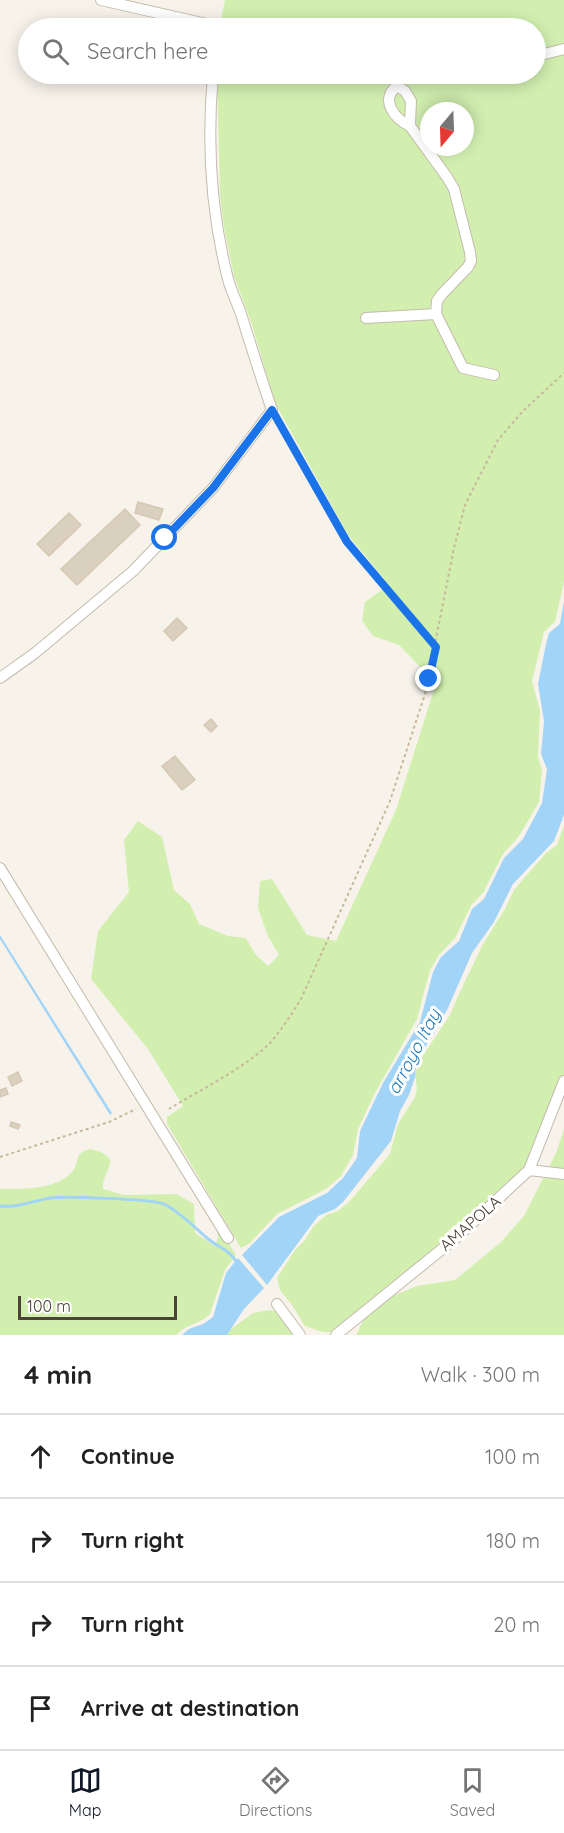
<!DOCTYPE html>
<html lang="en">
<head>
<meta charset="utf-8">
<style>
	:root { --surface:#fff; --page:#f6f6f6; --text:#222; --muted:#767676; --line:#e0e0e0; --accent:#111827 }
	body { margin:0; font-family:Quicksand,sans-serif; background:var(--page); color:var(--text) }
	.compass { position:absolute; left:420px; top:102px; width:54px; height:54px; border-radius:50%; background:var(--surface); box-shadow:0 3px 15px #0003; rotate:199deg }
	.scale { position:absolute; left:18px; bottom:15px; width:159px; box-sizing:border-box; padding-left:6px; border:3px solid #4c4437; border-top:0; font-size:16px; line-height:21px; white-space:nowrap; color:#4c4437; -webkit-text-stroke:4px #fff; paint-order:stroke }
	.stop { position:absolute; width:18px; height:18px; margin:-14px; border:4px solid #1a73e8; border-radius:50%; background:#fff }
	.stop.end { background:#1a73e8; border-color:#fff; box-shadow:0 2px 6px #0008 }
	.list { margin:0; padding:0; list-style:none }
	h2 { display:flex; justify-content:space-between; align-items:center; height:78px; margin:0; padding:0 24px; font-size:26px }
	h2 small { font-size:20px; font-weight:400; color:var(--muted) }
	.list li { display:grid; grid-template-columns:39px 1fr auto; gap:18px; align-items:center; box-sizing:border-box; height:84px; padding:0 24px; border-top:2px solid var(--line) }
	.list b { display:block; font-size:22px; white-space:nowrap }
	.list em { font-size:20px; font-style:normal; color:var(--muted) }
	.icon { flex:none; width:33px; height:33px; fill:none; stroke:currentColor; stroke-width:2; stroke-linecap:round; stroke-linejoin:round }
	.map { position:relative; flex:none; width:564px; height:1335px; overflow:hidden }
	.search { position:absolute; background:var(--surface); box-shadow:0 3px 15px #0003; left:18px; right:18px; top:18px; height:66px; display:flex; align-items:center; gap:15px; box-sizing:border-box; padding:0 21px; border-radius:33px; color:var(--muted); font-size:22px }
	.sheet { height:414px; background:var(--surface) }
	nav { display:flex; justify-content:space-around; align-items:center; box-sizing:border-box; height:84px; border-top:2px solid var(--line); background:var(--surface); font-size:16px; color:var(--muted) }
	nav a { display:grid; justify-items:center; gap:3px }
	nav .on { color:var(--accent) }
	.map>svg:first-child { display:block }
</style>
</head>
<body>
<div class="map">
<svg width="564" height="1335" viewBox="0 0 564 1335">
	<rect width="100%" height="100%" fill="#f7f3eb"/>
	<path fill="#d2efb0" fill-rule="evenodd" d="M225,0h339v582l-9,40 -11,10 -12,49 8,30 -2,46 4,13 -3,32 -20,34 -16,18 -20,39 -11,11 -17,34 -16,17 -9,15 -13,49 -41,72 -18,38 -5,26 -12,21 -15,13 -49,25 -27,29 -9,5 -74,-124v-7l16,-11 -35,-57 -57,-70 7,-48 31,-39 -5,-52 14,-19 24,16 12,53 16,14 9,20 29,12 18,2 9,16 13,12 11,-11 -11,-19 -10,-28 2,-27 12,-2 35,56 29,6 60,-131 40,-127 -37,-38 -26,-9 -11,-15 3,-19 21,-15 -1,-7 -37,-45 -73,-132 -23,-78 -18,-49 -10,-49 -4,-31 -3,-122h319v-46h-314l-2,-3zM429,111h36v36h-36z
		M564,825v263l-28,70 -65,61c-28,6 -26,24 -43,39 -30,25 -61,50 -91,74h-14l-18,-6 -13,-21 -12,-15 -3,-12 18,-28 10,-10 8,-13 13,-12 12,-4 11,-9 41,-48 8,-30 17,-27 2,-9 -2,-14 7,-17 28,-42 7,-17 26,-54 22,-35 9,-19 32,-37 11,-8z
		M564,1129v206h-208l12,-24 15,-11 34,-14 38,-6 46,-38 23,-26 32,-63z
		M91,1149l12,4 7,6c1,10 -8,18 -7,30l21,6 52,-1 18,10 1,29 20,13 3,-9 -1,-6 6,3 13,21 -11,15 -15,44c-9,10 -25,10 -33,21h-177v-146c22,0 56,1 72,-17 9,-11 0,-19 19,-23z
		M270,1310l17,4 11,21h-75l30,-22z"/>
	<path fill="#a2d4f8" d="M564,601v214l-10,26 -41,43 -19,38 -22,31 -24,55 -18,32 -10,14 -4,11 -1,12 -6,18 -9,16 -9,30 -48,61 -8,7 -17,7 -51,69 -25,-30 37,-38 48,-24 16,-15 14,-20 3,-27 23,-48 37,-61 13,-50 8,-15 18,-16 13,-32 12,-10 20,-41 19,-19 19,-36 5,-34 -6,-15 3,-33 -6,-37 8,-40 3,-11 11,-9z
		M0,935l112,178 -2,2 -110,-176z
		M238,1258l26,30 -20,21 -17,26h-45l7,-6 14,-5 10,-7 13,-44z"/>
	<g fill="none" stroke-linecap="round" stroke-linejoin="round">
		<path stroke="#a2d4f8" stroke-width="3" d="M0,1206c17,2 33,-5 50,-8 13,-2 104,1 114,6 16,8 29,22 43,34 14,12 20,9 31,26"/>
	</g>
	<path fill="#dad0bf" stroke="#d6c8b1" stroke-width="1.5" d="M138,502l25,7 -4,11 -24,-7z
		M125,509l15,16 -63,60 -16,-16z
		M69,513l12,12 -32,31 -12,-12z
		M177,618l10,10 -14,13 -9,-10z
		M211,719l6,7 -6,6 -7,-7z
		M175,756l20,24 -13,10 -20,-24z
		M18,1072l4,9 -10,5 -4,-9z
		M6,1088l2,6 -8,3v-7z
		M11,1122l9,3 -2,4 -8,-3z"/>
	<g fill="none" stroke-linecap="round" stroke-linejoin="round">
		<g stroke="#c4bcac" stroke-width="12">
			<path id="minor" d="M101,0l123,28
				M536,56l28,-7
				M392,74l5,12 8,5 6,10 -1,25
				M397,86c-18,14 -2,33 13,40l37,51 7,12 16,63 1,9 -3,6 -26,27 -5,7 -1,13 27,54 31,7
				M366,318l70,-4
				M0,678l35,-25 98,-82 80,-83 59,-78c-11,-32 -21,-64 -31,-96 -4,-12 -10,-23 -13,-35 -17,-66 -21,-138 -15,-205
				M0,868l228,370
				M529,1170l35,4
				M277,1304l23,31
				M336,1335l121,-98 72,-67 35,-89"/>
		</g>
		<path stroke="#c7b89c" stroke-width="2" stroke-dasharray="3 3" stroke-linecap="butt" d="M277,419l70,123 89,105
			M169,1109c31,-19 72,-39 99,-64 13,-14 23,-30 33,-46l89,-198 35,-107 29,-146 11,-43 33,-65 25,-29 41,-38
			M0,1157l109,-35 27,-13"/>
		<use href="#minor" stroke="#fff" stroke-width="10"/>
	</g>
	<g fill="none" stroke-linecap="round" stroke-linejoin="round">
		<path stroke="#1a73e8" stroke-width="8" d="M165,538l48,-50 59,-78 75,132 89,105 -7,32"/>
	</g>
	<g text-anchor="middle" stroke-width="6" stroke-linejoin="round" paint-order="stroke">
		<g font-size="16" fill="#4c4437" stroke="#fff">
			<text transform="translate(470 1223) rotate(-41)" y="6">AMAPOLA</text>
		</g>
		<g font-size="18" font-style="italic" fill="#227abd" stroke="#fff">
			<text transform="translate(414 1052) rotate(-62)" y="6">arroyo Itay</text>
		</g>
	</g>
</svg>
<svg class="compass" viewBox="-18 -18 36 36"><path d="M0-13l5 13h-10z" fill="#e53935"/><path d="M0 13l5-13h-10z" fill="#767676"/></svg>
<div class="scale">100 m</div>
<div class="stop" style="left:165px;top:538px"></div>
<div class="stop end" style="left:429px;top:679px"></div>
<div class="search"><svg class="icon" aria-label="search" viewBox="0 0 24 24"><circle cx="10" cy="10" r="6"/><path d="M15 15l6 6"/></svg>Search here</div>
</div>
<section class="sheet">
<h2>4 min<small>Walk · 300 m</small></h2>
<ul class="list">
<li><svg class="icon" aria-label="ahead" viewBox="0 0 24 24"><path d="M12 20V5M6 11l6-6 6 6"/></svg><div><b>Continue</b></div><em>100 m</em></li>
<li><svg class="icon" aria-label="right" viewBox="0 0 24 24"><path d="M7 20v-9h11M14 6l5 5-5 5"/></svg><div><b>Turn right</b></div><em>180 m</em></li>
<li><svg class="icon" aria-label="right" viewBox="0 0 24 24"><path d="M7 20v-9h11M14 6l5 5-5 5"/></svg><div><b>Turn right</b></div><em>20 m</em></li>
<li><svg class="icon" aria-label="arrive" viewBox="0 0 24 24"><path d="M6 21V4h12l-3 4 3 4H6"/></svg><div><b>Arrive at destination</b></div></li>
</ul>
</section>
<nav>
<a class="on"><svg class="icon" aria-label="map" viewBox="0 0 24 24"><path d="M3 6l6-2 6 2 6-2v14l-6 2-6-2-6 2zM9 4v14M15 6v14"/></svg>Map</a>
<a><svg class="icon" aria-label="directions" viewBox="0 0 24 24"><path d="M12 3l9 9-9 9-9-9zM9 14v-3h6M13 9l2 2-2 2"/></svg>Directions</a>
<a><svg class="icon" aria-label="saved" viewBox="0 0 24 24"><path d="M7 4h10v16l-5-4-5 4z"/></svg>Saved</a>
</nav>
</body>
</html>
